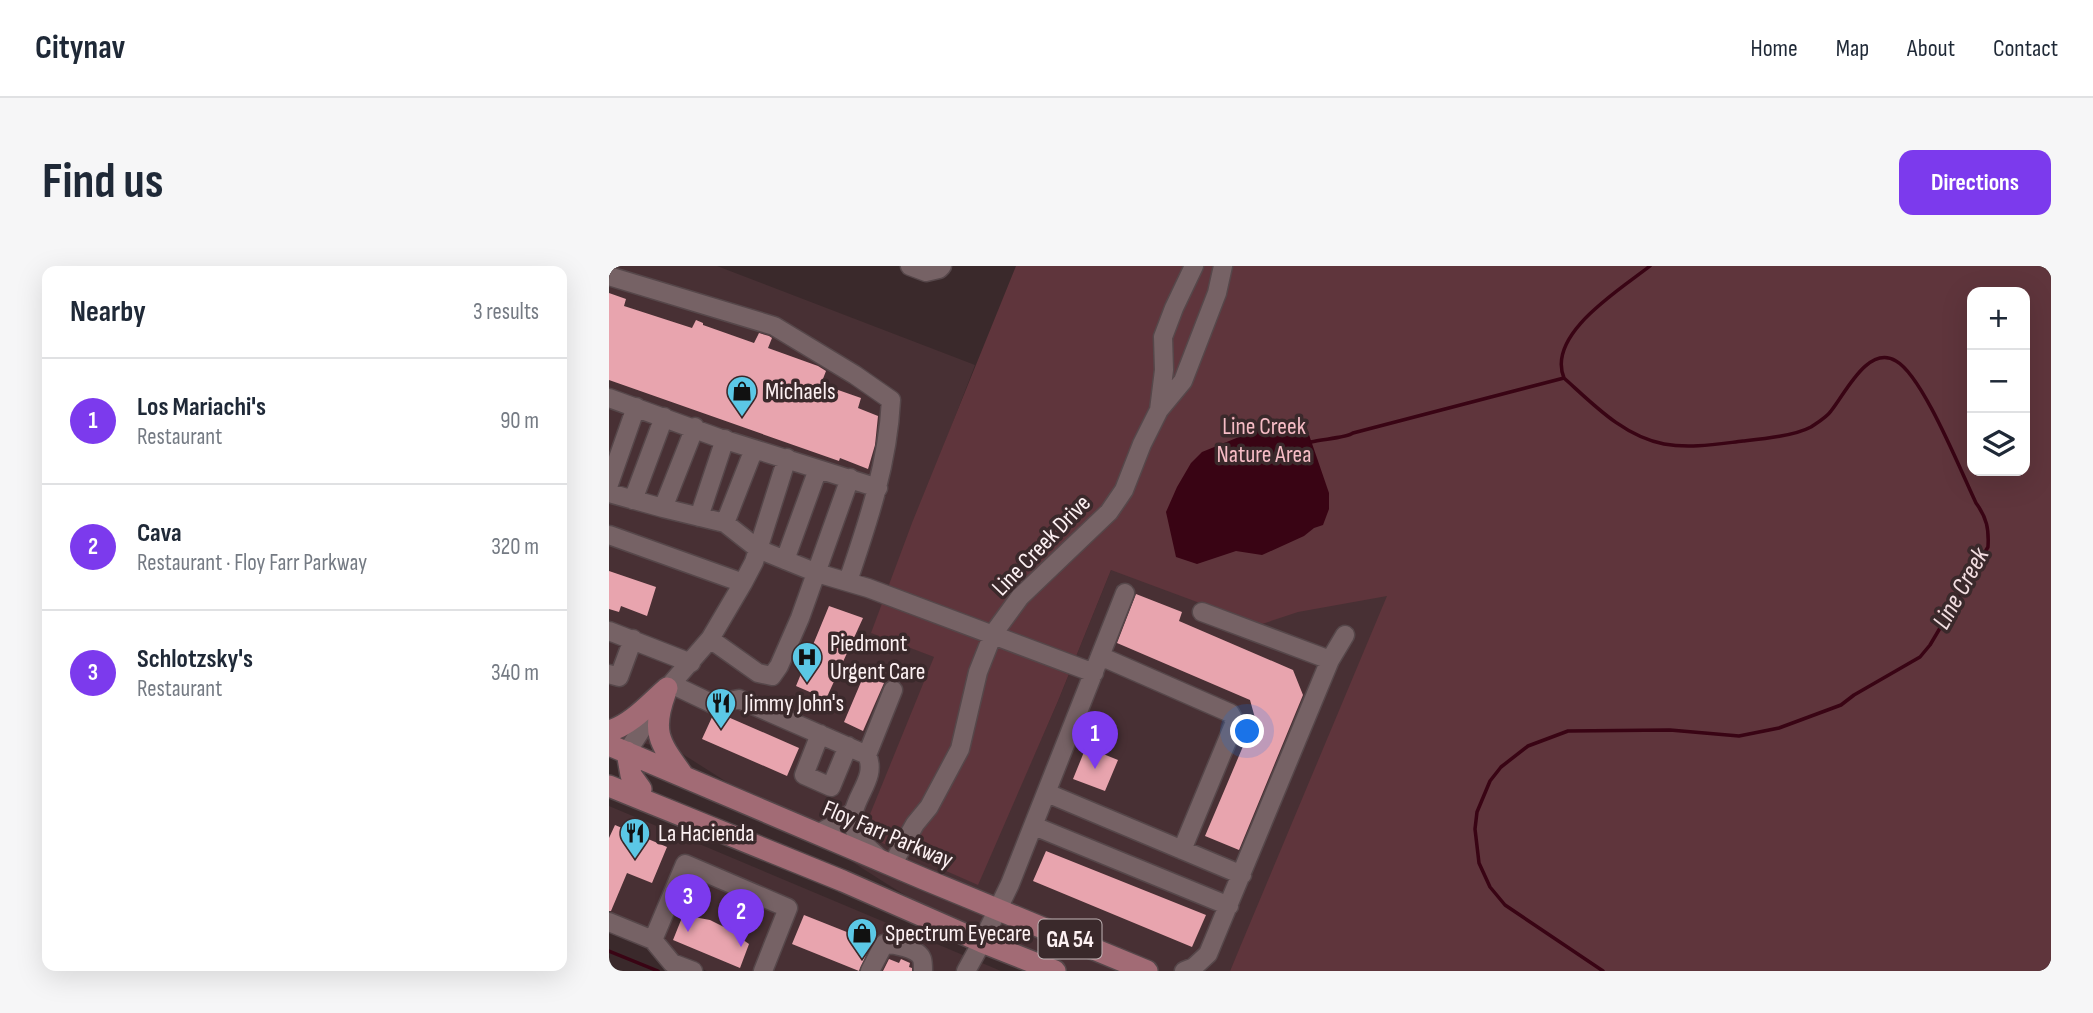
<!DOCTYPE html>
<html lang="en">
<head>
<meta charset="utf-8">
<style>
	:root { --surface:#fff; --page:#f6f6f7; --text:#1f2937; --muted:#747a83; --line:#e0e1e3; --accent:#7c3aed }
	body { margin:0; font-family:"Sofia Sans Condensed",sans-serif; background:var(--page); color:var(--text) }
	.controls { position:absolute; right:21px; top:21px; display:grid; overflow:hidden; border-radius:14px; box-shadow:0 7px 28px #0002 }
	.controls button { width:63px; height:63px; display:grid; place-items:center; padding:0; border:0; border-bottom:2px solid var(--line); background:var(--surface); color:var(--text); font:35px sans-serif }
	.you { position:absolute; left:639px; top:466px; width:24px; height:24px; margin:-18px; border:5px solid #fff; border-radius:50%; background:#1a73e8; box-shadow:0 0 0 10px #1a73e833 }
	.badge { display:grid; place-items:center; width:46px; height:46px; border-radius:50%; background:var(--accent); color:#fff; font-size:23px; font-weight:700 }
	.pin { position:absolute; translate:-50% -58px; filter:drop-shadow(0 2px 4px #0008) }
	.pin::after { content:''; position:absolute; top:37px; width:24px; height:21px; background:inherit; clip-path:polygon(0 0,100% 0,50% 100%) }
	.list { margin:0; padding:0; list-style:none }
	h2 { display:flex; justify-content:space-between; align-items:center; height:91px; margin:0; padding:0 28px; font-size:30px }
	h2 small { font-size:23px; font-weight:400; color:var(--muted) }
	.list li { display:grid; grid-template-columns:46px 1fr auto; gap:21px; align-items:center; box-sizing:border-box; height:126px; padding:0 28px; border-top:2px solid var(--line) }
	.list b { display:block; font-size:26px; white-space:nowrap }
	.list p { margin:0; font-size:23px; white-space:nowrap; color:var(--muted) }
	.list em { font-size:23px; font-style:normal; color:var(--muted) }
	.icon { flex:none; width:38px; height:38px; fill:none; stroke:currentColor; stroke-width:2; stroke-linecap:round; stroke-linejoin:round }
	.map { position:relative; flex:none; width:1442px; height:705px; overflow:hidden; border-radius:14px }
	header { display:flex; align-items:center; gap:42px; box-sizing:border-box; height:98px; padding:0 35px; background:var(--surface); border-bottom:2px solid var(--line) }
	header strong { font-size:33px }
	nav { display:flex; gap:38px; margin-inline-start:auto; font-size:24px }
	.intro { display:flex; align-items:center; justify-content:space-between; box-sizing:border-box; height:168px; padding:0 42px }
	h1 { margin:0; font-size:49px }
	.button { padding:18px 32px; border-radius:14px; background:var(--accent); color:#fff; font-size:24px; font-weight:700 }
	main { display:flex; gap:42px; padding:0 42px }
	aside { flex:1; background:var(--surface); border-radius:14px; box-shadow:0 7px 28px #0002 }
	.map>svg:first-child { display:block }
</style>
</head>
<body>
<header>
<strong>Citynav</strong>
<nav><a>Home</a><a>Map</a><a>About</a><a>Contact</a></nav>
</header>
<div class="intro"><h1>Find us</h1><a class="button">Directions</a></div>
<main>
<aside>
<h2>Nearby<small>3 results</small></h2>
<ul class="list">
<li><span class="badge">1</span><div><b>Los Mariachi's</b><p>Restaurant</p></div><em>90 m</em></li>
<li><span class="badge">2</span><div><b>Cava</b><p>Restaurant · Floy Farr Parkway</p></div><em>320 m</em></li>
<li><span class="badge">3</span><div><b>Schlotzsky's</b><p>Restaurant</p></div><em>340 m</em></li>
</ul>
</aside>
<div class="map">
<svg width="1442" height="705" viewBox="0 0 1442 705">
	<rect width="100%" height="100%" fill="#3a292b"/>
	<path fill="#483034" d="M0,0h108l258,99 -103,268 63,24 42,227 81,-183 53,-131 286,21 -167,380h-171l-77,-29 -95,-58 -206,-131 -38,-10 -34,-15z
		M0,540l392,165h-294l-98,-41z"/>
	<path fill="#5f353c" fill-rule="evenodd" d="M407,0h1035v705h-821l157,-375 -89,16 -39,13 -148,-55 -53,131 -80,184 -116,-51 72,-177 -63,-24 41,-110zM1363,26h53v179h-53z"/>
	<path fill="#390414" d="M675,155l22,5 23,67v16l-6,16 -9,3 -10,8 -42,19 -26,-4 -39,13 -21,-7 -10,-45 11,-25 14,-24 11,-11 64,-26z"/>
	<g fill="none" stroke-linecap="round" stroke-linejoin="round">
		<path stroke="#390414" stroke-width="3.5" d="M702,176c11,-3 35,-4 42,-9l211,-55
			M0,685l49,20
			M994,705l-98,-66 -15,-18 -11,-24 -4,-34 2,-17 13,-31 11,-14 27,-21 40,-15 102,-1 69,6 40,-8 62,-23 13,-10 66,-38 10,-12 58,-98c1,-18 -1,-29 -12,-44 -15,-31 -53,-127 -80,-142 -28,-17 -51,33 -65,50 -4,6 -14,12 -20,16 -17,9 -49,12 -68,14 -25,3 -53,8 -79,3 -41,-8 -71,-40 -100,-66 -18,-44 57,-89 86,-112"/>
	</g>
	<path fill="#e8a4ae" d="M0,27l17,6 -2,7 68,22 4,-8 7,3v2l51,18 5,-10 10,3 3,2 -4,10 50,18 8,5 -5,13 40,14 -3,10 20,8 -3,29 -7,24 -28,-11 -1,3 -230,-81z
		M0,305l47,16 -9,29 -26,-10 -2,6 -10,-3z
		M527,328l46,18 -3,9 114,49 10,25 -64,155 -34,-14 50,-118 -5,-18 -133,-57z
		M220,340l34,12 -37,81 -30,-13z
		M255,409l20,8 -21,48 -19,-9z
		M112,448l78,34 -12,28 -85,-37 11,-24z
		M477,481l32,13 -13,31 -32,-12z
		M6,559l52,22 -15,36 -25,-10 -16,38h-2v-73z
		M437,585l160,64 -14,32 -159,-66z
		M74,649l27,5 16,8 23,16 -9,24 -67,-28z
		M195,649l68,27 -13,29 -67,-27z
		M280,693l10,4 2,-4 9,4 -1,4 3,1v3h-29z"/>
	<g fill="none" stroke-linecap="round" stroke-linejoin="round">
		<g stroke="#56474a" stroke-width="21">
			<path id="minor" d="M301,0l16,6 13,-3 3,-3
				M0,10l165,50 81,49 36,25c-3,63 -23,122 -43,181
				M0,132l110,40 99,31 -33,91
				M550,144l5,-40 -1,-33 11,-29 20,-42
				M209,203l60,19
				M0,218l27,-77
				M0,227l54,15 62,15 33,26 27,11 32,13 51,15 226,85
				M24,234l31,-83
				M54,242l32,-81
				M90,251l26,-78
				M116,257l29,-74
				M0,269l134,48
				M593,346l128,48
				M0,365l82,32
				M101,373l48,34 14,3 7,-10 21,-48 50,-140
				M491,390l130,57 5,9 -53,128
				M0,408l10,3 14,-38
				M62,418l42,20 26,-5 128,56c13,27 -25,49 -11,78 4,9 15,17 22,24
				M211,468l-16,41 27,12 17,-41
				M18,486l44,-68 39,-45 33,-56 11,-21 33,-104
				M258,489l26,-65
				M438,527l195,82
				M425,560l195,80
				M210,567l15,-8 19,-13
				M283,599l23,-41 14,-17 31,-58 18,-77 15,-38 27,-37 89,-85 15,-22 18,-46 17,-34 24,-29 34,-88 6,-27
				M0,656l44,18 19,23 21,8
				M44,674l32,-76 103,44 -25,63
				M261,705l14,-27c10,0 34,4 38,15 1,3 1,9 1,12
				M357,705l16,-29 28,-58 115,-291
				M575,705l10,-4 14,-13 122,-294 15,-25"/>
		</g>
		<g stroke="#56474a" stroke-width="24">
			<path id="major" d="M56,428c-14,39 -5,49 17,80
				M0,465c22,-6 41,-28 58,-43
				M0,479l315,134 223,92
				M18,486l4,23 10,14
				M0,520l234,95 139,61 73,29"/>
		</g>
		<use href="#minor" stroke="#766265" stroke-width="18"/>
		<use href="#major" stroke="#a26b75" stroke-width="21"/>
	</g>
	<defs>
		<g id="shop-pin" transform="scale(1.575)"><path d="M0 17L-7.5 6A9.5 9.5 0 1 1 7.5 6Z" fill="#5bc8e6" stroke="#3a292b"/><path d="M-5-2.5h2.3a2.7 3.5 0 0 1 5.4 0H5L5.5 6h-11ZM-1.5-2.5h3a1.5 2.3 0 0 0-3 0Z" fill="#111"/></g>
		<g id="hospital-pin" transform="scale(1.575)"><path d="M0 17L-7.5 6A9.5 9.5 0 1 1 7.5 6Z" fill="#5bc8e6" stroke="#3a292b"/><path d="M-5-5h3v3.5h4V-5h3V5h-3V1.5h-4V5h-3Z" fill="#111"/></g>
		<g id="restaurant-pin" transform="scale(1.575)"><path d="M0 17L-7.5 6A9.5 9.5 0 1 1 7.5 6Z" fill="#5bc8e6" stroke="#3a292b"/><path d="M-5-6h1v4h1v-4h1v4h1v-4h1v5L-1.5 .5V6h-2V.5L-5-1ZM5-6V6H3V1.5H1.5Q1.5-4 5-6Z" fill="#111"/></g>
	</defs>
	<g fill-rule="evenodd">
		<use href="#shop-pin" x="133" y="125"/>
		<use href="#hospital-pin" x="198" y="391"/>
		<use href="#restaurant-pin" x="112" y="437"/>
		<use href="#restaurant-pin" x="26" y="567"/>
		<use href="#shop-pin" x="253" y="667"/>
	</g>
	<g text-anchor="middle" stroke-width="7" stroke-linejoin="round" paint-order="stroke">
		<rect fill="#3a292b" stroke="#c2b5b7" stroke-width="2" x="429.5" y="653.5" width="63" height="39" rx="5"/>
		<g font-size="23" font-weight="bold" fill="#fdf1f3">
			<text x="461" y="681">GA 54</text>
		</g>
		<g font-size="24" fill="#fdf1f3" stroke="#3a292b" text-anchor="start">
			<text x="156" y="133">Michaels</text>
			<text x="221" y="385">Piedmont<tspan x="221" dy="28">Urgent Care</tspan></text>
			<text x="135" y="445">Jimmy John's</text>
			<text x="49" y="575">La Hacienda</text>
			<text x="276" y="675">Spectrum Eyecare</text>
		</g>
		<g font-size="24" fill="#f6bcc5" stroke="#3a292b">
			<text x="655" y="168">Line Creek<tspan x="655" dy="28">Nature Area</tspan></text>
		</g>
		<g font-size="24" fill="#fdf1f3" stroke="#3a292b">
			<text transform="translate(432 279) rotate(-46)" y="8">Line Creek Drive</text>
			<text transform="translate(279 568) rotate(23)" y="8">Floy Farr Parkway</text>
		</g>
		<g font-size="26" font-style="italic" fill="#f3dee1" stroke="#3a292b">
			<text transform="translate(1351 322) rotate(-61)" y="9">Line Creek</text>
		</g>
	</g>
</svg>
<div class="controls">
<button>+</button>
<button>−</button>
<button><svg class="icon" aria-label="layers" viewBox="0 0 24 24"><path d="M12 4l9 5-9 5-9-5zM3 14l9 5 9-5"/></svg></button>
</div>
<div class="you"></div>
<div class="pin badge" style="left:486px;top:503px">1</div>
<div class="pin badge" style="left:132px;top:681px">2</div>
<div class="pin badge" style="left:79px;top:666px">3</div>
</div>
</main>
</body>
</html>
